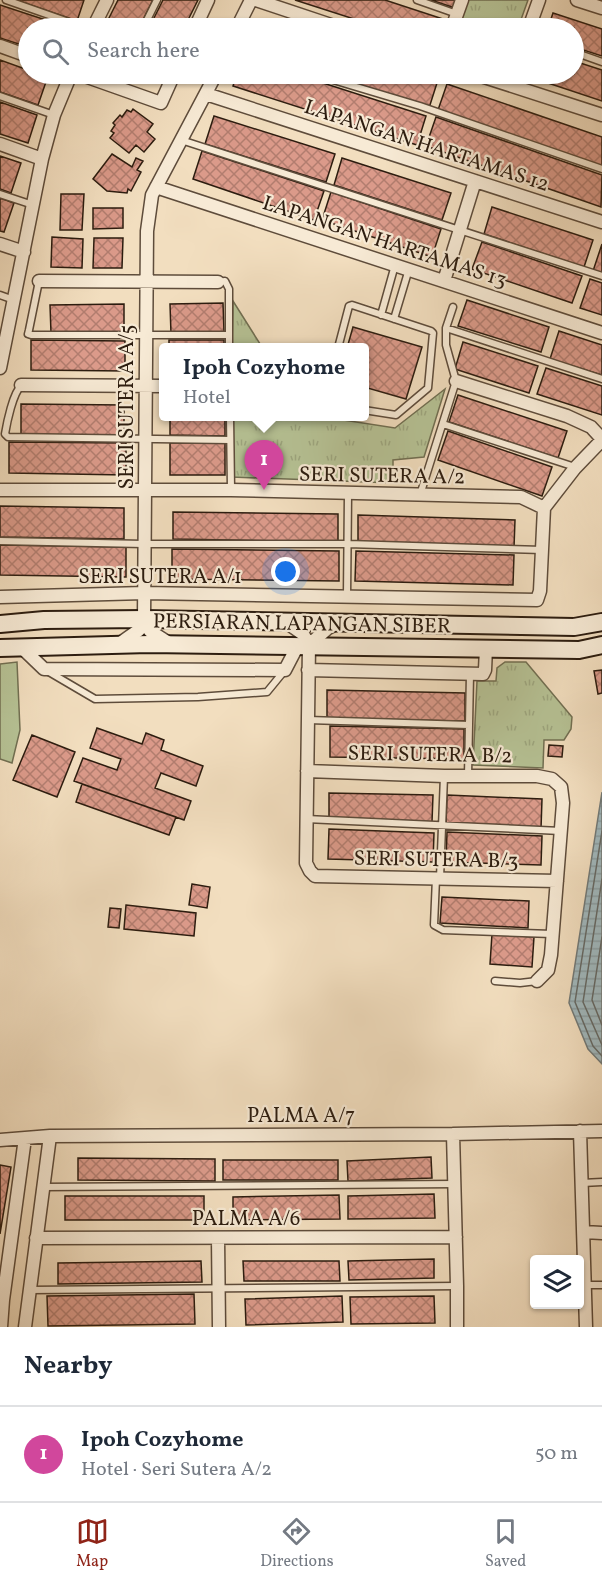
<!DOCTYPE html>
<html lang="en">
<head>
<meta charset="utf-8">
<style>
	:root { --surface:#fff; --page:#f2f2f3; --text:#1f2937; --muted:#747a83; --line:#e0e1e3; --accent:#8f2418 }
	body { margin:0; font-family:Vollkorn,serif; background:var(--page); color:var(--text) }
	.controls { position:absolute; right:18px; bottom:18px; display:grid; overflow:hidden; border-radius:6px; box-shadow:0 2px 4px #0004 }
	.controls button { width:54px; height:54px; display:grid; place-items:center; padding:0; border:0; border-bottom:2px solid var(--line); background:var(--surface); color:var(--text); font:30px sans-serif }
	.you { position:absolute; left:286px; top:572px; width:21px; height:21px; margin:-15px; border:4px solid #fff; border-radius:50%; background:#1a73e8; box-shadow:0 0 0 9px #1a73e833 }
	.badge { display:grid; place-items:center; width:39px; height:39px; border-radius:50%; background:var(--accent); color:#fff; font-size:20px; font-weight:700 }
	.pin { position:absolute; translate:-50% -50px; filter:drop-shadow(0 2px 3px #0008) }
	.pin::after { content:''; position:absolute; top:32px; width:21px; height:18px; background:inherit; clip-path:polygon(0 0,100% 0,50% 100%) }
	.popup { position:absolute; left:159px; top:343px; width:210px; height:78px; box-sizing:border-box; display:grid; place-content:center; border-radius:6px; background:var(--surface); filter:drop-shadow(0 2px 4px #0005); font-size:20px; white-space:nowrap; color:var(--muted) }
	.popup b { font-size:22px; color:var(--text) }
	.popup::after { content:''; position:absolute; left:50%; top:100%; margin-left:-12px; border:12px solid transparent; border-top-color:var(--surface) }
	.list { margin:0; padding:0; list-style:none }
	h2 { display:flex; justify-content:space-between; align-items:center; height:78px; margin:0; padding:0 24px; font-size:26px }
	h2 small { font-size:20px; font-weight:400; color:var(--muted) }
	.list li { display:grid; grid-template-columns:39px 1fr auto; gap:18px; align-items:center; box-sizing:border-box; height:96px; padding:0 24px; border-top:2px solid var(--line) }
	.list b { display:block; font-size:22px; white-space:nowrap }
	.list p { margin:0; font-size:20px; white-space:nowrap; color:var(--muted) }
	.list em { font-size:20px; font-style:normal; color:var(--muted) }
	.icon { flex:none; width:33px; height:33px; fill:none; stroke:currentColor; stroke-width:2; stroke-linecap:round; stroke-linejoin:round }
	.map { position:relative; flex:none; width:602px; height:1327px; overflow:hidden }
	.search { position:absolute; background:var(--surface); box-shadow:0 2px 4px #0004; left:18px; right:18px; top:18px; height:66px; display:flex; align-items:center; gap:15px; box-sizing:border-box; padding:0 21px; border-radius:33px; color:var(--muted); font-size:22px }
	.sheet { height:174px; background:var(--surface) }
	nav { display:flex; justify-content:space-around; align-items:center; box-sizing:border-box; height:84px; border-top:2px solid var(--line); background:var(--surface); font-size:16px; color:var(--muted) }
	nav a { display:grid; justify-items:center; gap:3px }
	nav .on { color:var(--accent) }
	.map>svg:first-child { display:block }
</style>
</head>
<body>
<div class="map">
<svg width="602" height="1327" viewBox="0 0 602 1327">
	<defs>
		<pattern id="park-tufts" width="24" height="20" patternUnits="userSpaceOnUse" patternTransform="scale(1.5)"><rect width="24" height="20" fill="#b6c295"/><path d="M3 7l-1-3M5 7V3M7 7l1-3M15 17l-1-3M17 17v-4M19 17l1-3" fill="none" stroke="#9da67f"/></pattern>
		<pattern id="water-rules" width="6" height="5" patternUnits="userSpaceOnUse" patternTransform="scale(1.5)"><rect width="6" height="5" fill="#a1b9be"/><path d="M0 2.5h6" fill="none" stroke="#8b9ea2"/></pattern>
		<pattern id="building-cross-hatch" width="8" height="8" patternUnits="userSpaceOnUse" patternTransform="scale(1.5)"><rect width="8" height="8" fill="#db9a8a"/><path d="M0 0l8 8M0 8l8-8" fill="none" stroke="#b27d6f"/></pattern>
	</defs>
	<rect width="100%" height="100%" fill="#f2debf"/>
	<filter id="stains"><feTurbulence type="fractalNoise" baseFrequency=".00333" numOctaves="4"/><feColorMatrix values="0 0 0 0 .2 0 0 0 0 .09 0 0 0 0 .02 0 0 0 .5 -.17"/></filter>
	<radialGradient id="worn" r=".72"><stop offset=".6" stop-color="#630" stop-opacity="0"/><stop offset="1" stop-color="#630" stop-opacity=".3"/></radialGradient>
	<path fill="#b6c295" stroke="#716f52" stroke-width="1.5" d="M17,662l3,68 -8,33 -12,-4v-95z"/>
	<path fill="url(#park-tufts)" stroke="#716f52" stroke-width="1.5" d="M468,0h60l-10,28h-60z
		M233,301l29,46h-30z
		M445,389l-21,68 -31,3v23l-161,-6 -1,-60h93l71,11z
		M505,662h21l46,55 -1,12 -7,11h-20l-1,28 -70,-3 4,-84h19l1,-13z"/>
	<path fill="url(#water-rules)" stroke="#727a78" stroke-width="1.5" d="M602,792v272l-14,-15 -19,-46z"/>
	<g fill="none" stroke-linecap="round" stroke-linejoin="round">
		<path stroke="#666a66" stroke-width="1.5" d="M602,831l-27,171 18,44 9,10
			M602,879l-19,123 19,43
			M602,937l-10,63 10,25"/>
	</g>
	<path fill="url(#building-cross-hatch)" stroke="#2c1c0f" stroke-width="1.5" d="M16,0h68l-7,21z
		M118,0h35l-14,28h-35z
		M163,0h35l-14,28h-35z
		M295,0h90l64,21 -3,7h-64z
		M431,0h27l-3,8z
		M0,5l61,20 -1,3h-32v19l-28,-9z
		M553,13l49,16v27l-28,-9v-19h-26z
		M0,60l28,10v4h12l8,2 -10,29 -38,-13z
		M574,61l28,9v31l-69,-23 2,-4h39z
		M140,74h23l-5,8z
		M237,74h58l131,42 -9,29 -184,-59z
		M324,74h85l28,9 -8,25z
		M447,84l155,53v29l-164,-56z
		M0,102l37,13 -9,28 -28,-9z
		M133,109l20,15 -6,8 8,7 -11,13 -8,-7 -7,8 -19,-15 4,-5 -3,-2 4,-6 -2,-2 7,-8 2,2 5,-7 4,2z
		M214,116l121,38 -9,28 -121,-38z
		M436,117l166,58 -1,32 -175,-61z
		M202,151l122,40 -10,29 -121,-41z
		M112,154l20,13 4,-9 7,3 -6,9 4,2 -10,19 -3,-2 -1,4 -20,-2 -14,-12z
		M0,156l21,7 -10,30 -11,-4z
		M342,158l109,35 -9,27 -108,-35z
		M331,192l110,37 -9,28 -110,-37z
		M61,194h23l-2,36h-22z
		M0,198l14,5 -10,29 -4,-1z
		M492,207l101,33 -9,27 -100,-33z
		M93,208h30v20l-30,1z
		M52,237l31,2 -1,29 -31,-1z
		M94,238h29l-1,30h-29z
		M482,242l100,34 -10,27 -100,-34z
		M602,244v30l-9,-3z
		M590,279l12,4v32l-22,-7z
		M467,300l82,27 -8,25 -83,-26z
		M223,303l1,29 -53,2 -1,-30z
		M124,304v28l-73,1 -1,-28z
		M353,327l69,20 -16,52 -42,-12v-39h-17z
		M559,331l43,14v30l-52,-16z
		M31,340l94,1v30l-94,-1z
		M169,340h55v8h-55z
		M463,342l75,24 -9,27 -74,-24z
		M546,368l56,18v29l-65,-21z
		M458,395l109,36 -9,27 -109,-36z
		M21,404l103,1v31l-103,-1z
		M170,416h55v20l-55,-1z
		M448,431l104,36 -10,29 -104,-36z
		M9,442l117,1v32l-117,-2z
		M170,443h55v32h-55z
		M0,506l124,2v31l-124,-2z
		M173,512l165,2v28l-165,-3z
		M358,515l157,5 -1,28 -156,-5z
		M0,545l126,2v30l-126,-2z
		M172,549l167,2v30l-167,-2z
		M356,551l158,4 -1,30 -158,-4z
		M602,670v23l-4,1 -4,-23z
		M327,690l138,3v28l-138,-2z
		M330,726l134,3v30l-134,-2z
		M97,728l45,16 4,-11 18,7 -3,10 42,16 -7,20 -35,-13 -6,15 36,13 -7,19 -110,-39 9,-23 34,12 4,-11 -31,-11z
		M32,735l43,17 -18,45 -44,-17z
		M549,745l14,1 -1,11 -14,-1z
		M82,784l94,33 -7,18 -93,-33z
		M329,793l104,2 -1,27 -103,-2z
		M447,795l95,4 -1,30 -95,-4z
		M329,829l105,4 -1,29 -105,-3z
		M447,832l95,4 -1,29 -95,-3z
		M192,884l18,3 -3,21 -18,-3z
		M442,897l87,4 -1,27 -88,-5z
		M126,905l70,8 -2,23 -70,-7z
		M110,908l11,1 -2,19 -11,-1z
		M492,934l42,3 -2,30 -42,-3z
		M431,1157l1,21 -84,3 -1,-20z
		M78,1158l137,1v22l-137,-1z
		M223,1160h115v20h-115z
		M0,1165l11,2 -11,67z
		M434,1194l1,24 -87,1v-23z
		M339,1195l1,24 -107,1v-23z
		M65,1196h139v24h-139z
		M434,1259v19l-85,2 -1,-19z
		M201,1261l1,21 -144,2v-21z
		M243,1261h96l1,20h-96z
		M194,1294l1,30 -147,2 -1,-30z
		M342,1296l1,26 -97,3 -1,-26z
		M434,1296l1,27 -84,1 -1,-27z"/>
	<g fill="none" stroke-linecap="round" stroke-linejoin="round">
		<g stroke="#5e4c3b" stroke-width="9">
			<path id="lane" d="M6,0l80,28
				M417,0l40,14
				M143,28l14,-28
				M574,52l28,10
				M313,74l107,32 182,63
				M116,86l6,-12
				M0,96l54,19
				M181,140l421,136
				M0,194l33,11
				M39,281l-10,49 -1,4 3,1h198
				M218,282l7,-1 4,8v59
				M0,295l14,5
				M381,315l14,-50
				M394,319l15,-50
				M446,328l156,51
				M338,348l11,-42 3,-1 79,26 2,2 -5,55 -32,27 -32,-5
				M21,386c-8,7 -14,36 -16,48l3,3 222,3
				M230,416l1,73
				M443,424l132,43
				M420,495l36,-114 -10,-36v-17l7,-21
				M0,541l144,3h204l194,6
				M347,596l1,-101
				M49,672l46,27 103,-2 69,-5 18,-22
				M308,720l161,5
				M468,776l2,-102
				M306,819l255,12
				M436,878l-2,47 9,5 109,4
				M440,878l4,-102
				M495,981l25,2 17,-2
				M582,1183l20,-1
				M43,1187l412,-3
				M586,1285h16
				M30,1290l427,-4"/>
		</g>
		<g stroke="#5e4c3b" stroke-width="15">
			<path id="street" d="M256,0l84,28
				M577,0l25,8
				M93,28l14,-28
				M195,28l13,-28
				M237,28l14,-28
				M452,28l10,-28
				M529,28l10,-28
				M0,46l28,10
				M79,74l82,29 13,-29
				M475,74l127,41
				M206,94l396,128
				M0,144l42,15
				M156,187l446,146
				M0,244l24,8
				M39,281l179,1
				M444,281l31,-100
				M0,368l42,-209 12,-44 17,-41
				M456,381l111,35 24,11 11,12
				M21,385l143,1
				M0,490h231l290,7 23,11
				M0,597l144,-4 393,7 3,-9 4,-83 31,-40 27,-28
				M144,619l6,12 19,12
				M286,622l17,12 6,11 -3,218 4,8 5,5 242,5
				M119,644l20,-14 5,-11 3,-388 5,-36 64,-121
				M309,645l19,-17 10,-5
				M20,646l24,23 241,1 13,-25
				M308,670l175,4 2,-4 1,-22
				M307,771l137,5h93l15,3 9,8 2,16 -12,152 -3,15 -11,11
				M580,1131l6,196
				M453,1134l4,152v41
				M0,1140l50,-4 403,-2 149,-3
				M584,1232l18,1
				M36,1238l420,-1
				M218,1238l1,89
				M1,1327l2,-27 22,-162
				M25,1327l25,-191"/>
		</g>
		<g stroke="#2c1c0f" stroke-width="20">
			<path id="secondary" d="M0,624l44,-4 100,-1 430,8 28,-5
				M0,648l149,-4 430,6 23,-5"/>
		</g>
		<use href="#lane" stroke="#f7ead5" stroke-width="6"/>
		<use href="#street" stroke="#f7ead5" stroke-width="12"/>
		<use href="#secondary" stroke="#f7ead5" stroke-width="16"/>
	</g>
	<g text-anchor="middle" stroke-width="4.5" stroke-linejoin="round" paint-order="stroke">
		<g font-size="21" fill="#2c1c0f" stroke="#f7ead5">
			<text transform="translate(427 145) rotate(18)" y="7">LAPANGAN HARTAMAS 12</text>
			<text transform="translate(385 241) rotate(18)" y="7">LAPANGAN HARTAMAS 13</text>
			<text transform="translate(126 407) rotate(-90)" y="7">SERI SUTERA A/5</text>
			<text transform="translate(382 475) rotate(1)" y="7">SERI SUTERA A/2</text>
			<text x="160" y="583">SERI SUTERA A/1</text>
			<text transform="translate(302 623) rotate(1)" y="7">PERSIARAN LAPANGAN SIBER</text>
			<text transform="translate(430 754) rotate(1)" y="7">SERI SUTERA B/2</text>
			<text transform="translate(436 859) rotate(1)" y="7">SERI SUTERA B/3</text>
			<text x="301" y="1122">PALMA A/7</text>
			<text x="246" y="1225">PALMA A/6</text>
		</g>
	</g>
	<rect width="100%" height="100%" filter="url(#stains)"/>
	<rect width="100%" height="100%" fill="url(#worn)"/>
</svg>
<div class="controls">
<button><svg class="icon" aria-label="layers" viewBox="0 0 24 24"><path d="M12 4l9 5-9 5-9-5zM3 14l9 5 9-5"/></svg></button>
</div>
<div class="you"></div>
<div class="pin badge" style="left:264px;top:490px;background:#d1479c">1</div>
<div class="popup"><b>Ipoh Cozyhome</b>Hotel</div>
<div class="search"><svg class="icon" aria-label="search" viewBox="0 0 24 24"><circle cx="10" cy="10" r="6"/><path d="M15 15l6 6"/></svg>Search here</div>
</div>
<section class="sheet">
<h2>Nearby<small></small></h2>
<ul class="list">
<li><span class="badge" style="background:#d1479c">1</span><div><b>Ipoh Cozyhome</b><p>Hotel · Seri Sutera A/2</p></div><em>50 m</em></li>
</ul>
</section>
<nav>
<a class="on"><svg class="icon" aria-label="map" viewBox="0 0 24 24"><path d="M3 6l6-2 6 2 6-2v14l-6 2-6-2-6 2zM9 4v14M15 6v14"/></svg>Map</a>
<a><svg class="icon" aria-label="directions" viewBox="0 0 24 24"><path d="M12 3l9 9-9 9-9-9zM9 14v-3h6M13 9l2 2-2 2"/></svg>Directions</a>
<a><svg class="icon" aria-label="saved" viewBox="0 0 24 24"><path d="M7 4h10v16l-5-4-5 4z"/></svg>Saved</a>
</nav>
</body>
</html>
